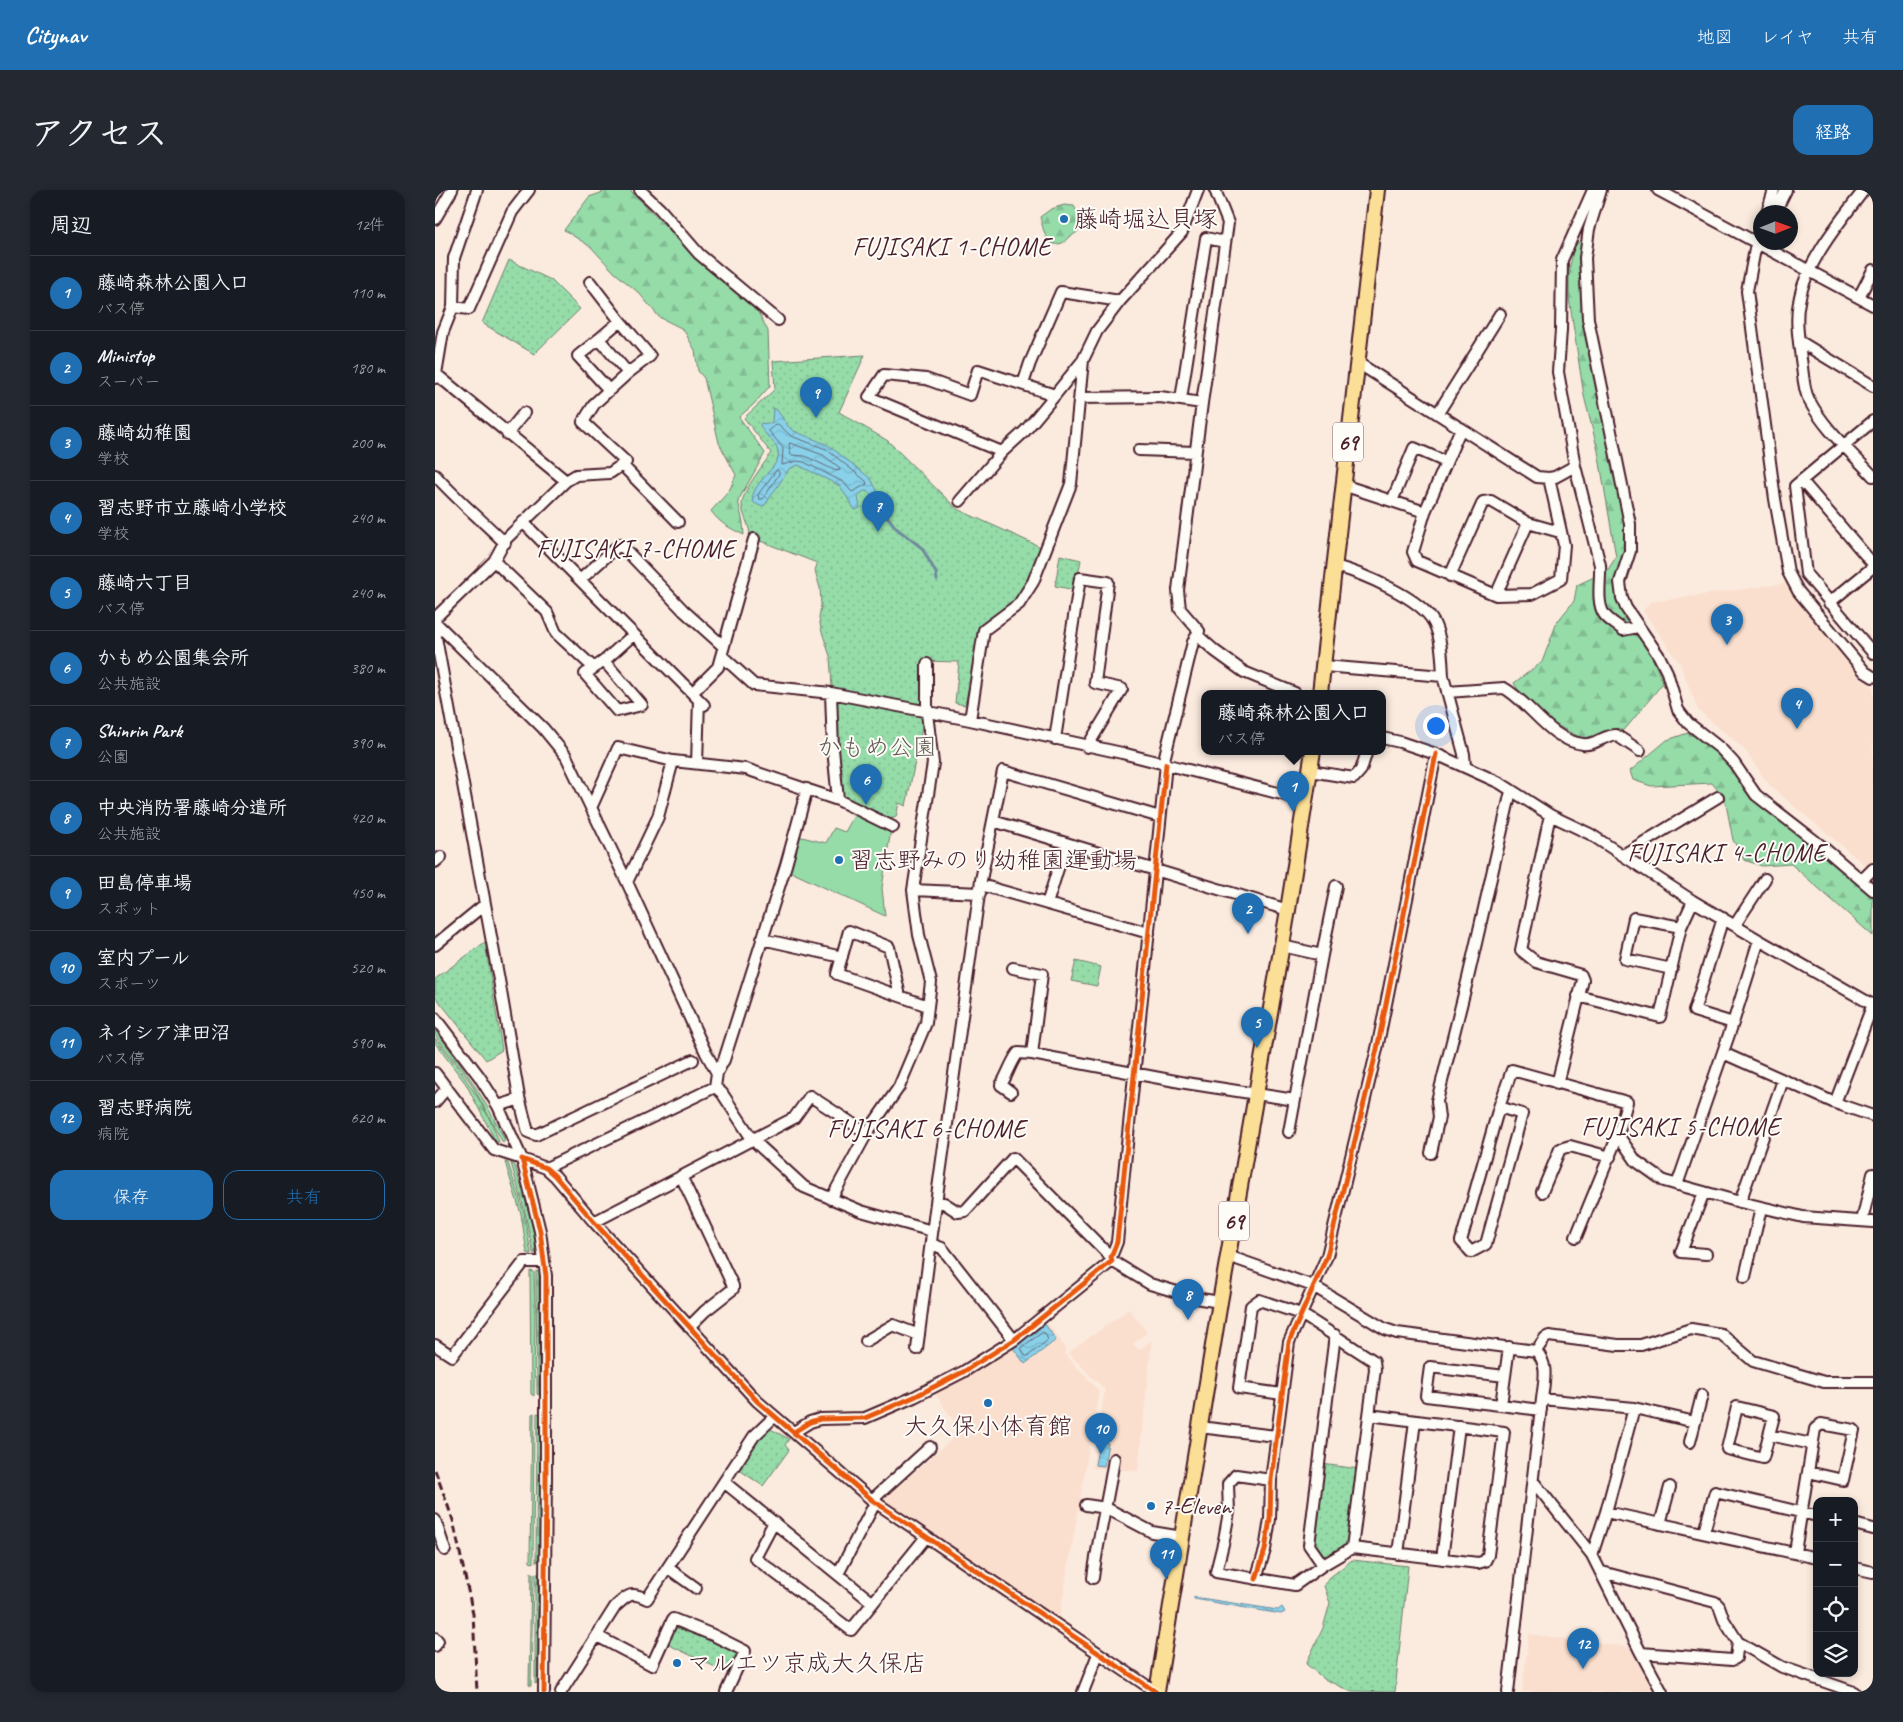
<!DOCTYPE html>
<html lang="ja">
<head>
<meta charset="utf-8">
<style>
	:root { --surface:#171b24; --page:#242831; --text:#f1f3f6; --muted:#9ea1a6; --line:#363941; --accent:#1f6fb2 }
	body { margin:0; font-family:Caveat,"Klee One",sans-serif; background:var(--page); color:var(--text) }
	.controls { position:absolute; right:15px; bottom:15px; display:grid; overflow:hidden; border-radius:10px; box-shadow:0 2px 8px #0003 }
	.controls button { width:45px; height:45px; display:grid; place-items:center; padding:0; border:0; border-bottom:1px solid var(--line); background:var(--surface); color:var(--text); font:25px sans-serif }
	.compass { position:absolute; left:1318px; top:15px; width:45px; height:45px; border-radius:50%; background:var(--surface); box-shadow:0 2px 8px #0003; rotate:89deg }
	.you { position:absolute; left:1000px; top:535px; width:18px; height:18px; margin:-12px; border:4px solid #fff; border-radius:50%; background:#1a73e8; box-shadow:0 0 0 8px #1a73e833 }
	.badge { display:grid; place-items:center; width:32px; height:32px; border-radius:50%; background:var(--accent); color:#fff; font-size:16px; font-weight:700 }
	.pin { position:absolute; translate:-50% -41px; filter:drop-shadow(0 1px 2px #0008) }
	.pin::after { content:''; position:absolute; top:26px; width:18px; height:15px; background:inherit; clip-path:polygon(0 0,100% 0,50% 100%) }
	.popup { position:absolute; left:766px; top:500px; width:185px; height:65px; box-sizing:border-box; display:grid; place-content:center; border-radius:10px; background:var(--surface); filter:drop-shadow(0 1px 4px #0005); font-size:16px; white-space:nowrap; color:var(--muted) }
	.popup b { font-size:19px; color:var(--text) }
	.popup::after { content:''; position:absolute; left:50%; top:100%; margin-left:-10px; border:10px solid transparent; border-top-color:var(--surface) }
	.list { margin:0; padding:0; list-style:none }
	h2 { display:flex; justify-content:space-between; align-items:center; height:65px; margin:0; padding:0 20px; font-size:21px }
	h2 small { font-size:16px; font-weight:400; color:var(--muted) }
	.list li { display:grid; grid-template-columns:32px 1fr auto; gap:15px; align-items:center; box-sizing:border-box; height:75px; padding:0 20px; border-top:1px solid var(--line) }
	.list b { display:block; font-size:19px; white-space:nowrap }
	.list p { margin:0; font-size:16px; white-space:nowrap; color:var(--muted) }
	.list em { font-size:16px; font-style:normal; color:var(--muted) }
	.actions { display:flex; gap:10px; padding:15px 20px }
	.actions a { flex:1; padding:11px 0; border:1px solid var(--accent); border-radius:15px; text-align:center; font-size:18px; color:var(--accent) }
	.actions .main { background:var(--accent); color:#fff }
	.icon { flex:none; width:28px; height:28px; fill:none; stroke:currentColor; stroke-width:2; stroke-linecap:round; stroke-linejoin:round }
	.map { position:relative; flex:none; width:1438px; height:1502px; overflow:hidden; border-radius:15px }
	header { display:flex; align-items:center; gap:30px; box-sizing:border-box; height:70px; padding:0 25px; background:var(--accent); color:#fff }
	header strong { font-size:24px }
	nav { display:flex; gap:28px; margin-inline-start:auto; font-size:18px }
	.intro { display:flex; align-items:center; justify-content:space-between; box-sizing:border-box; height:120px; padding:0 30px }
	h1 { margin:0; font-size:35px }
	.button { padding:12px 22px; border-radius:15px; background:var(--accent); color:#fff; font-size:18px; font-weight:700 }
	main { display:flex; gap:30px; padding:0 30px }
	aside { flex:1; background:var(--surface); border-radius:15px; box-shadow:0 2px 8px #0003 }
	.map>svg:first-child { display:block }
</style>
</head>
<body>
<header>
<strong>Citynav</strong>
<nav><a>地図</a><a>レイヤ</a><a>共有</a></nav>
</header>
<div class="intro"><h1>アクセス</h1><a class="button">経路</a></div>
<main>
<aside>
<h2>周辺<small>12件</small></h2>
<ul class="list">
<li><span class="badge">1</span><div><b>藤崎森林公園入口</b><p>バス停</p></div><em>110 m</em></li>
<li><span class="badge">2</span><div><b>Ministop</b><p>スーパー</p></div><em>180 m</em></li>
<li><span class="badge">3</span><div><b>藤崎幼稚園</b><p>学校</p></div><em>200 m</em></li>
<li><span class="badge">4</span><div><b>習志野市立藤崎小学校</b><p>学校</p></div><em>240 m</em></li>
<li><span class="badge">5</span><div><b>藤崎六丁目</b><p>バス停</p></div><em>240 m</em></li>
<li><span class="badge">6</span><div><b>かもめ公園集会所</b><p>公共施設</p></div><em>380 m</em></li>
<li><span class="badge">7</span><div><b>Shinrin Park</b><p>公園</p></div><em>390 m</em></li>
<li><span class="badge">8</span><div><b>中央消防署藤崎分遣所</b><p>公共施設</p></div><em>420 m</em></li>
<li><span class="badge">9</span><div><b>田島停車場</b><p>スポット</p></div><em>450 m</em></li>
<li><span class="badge">10</span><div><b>室内プール</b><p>スポーツ</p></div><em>520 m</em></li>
<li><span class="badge">11</span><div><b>ネイシア津田沼</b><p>バス停</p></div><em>590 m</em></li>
<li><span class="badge">12</span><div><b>習志野病院</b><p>病院</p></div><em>620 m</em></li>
</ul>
<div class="actions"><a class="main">保存</a><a>共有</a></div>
</aside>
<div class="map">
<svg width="1438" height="1502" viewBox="0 0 1438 1502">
	<defs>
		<pattern id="forest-firs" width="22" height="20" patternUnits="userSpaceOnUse" patternTransform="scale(1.25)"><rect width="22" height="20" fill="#95dca9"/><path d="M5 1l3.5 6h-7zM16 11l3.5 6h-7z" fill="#82bc92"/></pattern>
		<pattern id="park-dots" width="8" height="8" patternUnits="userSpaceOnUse" patternTransform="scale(1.25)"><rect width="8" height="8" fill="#95dca9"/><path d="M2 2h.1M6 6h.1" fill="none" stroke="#82bc92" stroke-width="1.8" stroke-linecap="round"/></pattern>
		<pattern id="water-waves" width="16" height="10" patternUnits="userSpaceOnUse" patternTransform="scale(1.25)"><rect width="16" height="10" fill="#88d1e9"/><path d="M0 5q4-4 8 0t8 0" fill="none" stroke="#77b3c8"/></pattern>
	</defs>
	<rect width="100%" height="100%" fill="#fbebdf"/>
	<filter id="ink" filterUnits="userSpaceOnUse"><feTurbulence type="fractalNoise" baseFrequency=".02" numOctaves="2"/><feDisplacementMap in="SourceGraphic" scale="10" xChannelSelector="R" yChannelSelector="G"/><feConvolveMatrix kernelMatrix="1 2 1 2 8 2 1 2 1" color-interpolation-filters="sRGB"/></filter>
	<g filter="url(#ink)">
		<path fill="#fadfce" d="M1351,393l75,96 12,8v173l-7,6 -96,-80 -27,-38 -45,-38 -18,-46 -37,-53 7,-9z
			M694,1119l18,23 -14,12 6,6 13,-10 -14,131 -46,-3 13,-78 -37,-37z
			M610,1130l20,27v7l34,37 -40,230 -175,-122 77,-68 -28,-40z
			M1094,1444l101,13 23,45h-131z"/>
		<path fill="#95dca9" stroke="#707e6a" d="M421,622l35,17 -9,59 3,28 -96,-45 9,-35 28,7 8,-15 11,4z"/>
		<path fill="url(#forest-firs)" stroke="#707e6a" d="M174,0h21l77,78 51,44 10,19 2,55 -17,19 -14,12 26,36 -27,48 5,22 1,12c-14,-7 -24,-11 -33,-24l18,-20 7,-16 -17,-32 -15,-65 -6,-7 -3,-21 -12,-21 -24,-12 -20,-24 -25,-21 -23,-25 -27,-17 25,-33z
			M629,15l10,1 5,10 1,13c-4,5 -6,5 -12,9 -4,3 -1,3 -6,5 -16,7 -19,-16 -22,-26l11,-8z
			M1149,48l-5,26 5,55 42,205 -1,32 -10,28 31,59 17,40 -36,44 -26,19c-33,-13 -69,-30 -87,-63l28,-21 15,-40 17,-21 3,-16 30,-14 9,-14 -18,-106 -14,-55 -15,-98v-27l5,-25z
			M1253,543l20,9 16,17 31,41 118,95v41l-82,-72 -29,2 -18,-6 -11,-20 -8,-41 -13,-16 -61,3 -18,-6 -3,-9 37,-31z
			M0,840c28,36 50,69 70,110l-2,3 -32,-60 -36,-48z
			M0,848c25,32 51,66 64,104h-3l-30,-58 -31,-41z
			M70,972l3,1 16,50 7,41 -4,-1 -6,-39z
			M76,973l4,3c6,21 23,68 20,88l-2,-1 -8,-41z
			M95,1081l4,1 1,35 -1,89 -3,-2z
			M101,1081l3,1v123l-2,-1z
			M99,1223v1l-1,149 -3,-1 2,-148z
			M102,1223l3,1 -1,147 -3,1z
			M96,1382l2,2 -2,112 -2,-1z
			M100,1383l3,1 -1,109 -2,1z"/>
		<path fill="url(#park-dots)" stroke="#707e6a" d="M74,70l42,20 29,29 -46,45 -52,-31z
			M430,165l-26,57 49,29 69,68 86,39 -12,30 -14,25 -36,26 -16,76 -10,-2 4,-41 -37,-1 -1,47 -85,-18 -4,-3 -2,-31 -9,-27 -2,-11 2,-13 -1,-17 -5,-17 2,-8 -67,-26c0,-12 -6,-18 -8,-30 -2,-14 21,-41 29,-54l-27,-35 31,-29 -2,-28z
			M625,365l21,5 -6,30 -20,-4z
			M403,508l83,16 2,8 -17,84 -7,-3 -3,14 -9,4 -45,-23 -5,-48 -1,-49z
			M50,752l17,108 -16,10 -51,-64v-17z
			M641,771l25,6 -4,19 -26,-5z
			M332,1237l22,12 -4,6 4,5 -26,36 -25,-17z
			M887,1274l37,5 -7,79 -28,14 -12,-16z
			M917,1370l56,6 -13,126 -45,-1 -26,-12 -18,-15 17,-36 7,-25 -6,-17 5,-8z
			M241,1435l63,29 -9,20 -63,-30z"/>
		<path fill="url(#water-waves)" stroke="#6f8a9d" d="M338,218l4,2 11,16 6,5 34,14 42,33 7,12 1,6 -4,1 -7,-6h-3l-6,5 2,12 -5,2 -15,-24 -42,-21 -9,4 -24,36 -5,1 -7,-4c-5,-17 30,-36 25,-51 -2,-10 -15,-16 -18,-26l1,-2 7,1 4,-2z
			M610,1134l11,16 -31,24 -12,-16z
			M664,1252l9,1 -4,23 -9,-1z
			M759,1407l84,13 4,-3 3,5 -4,2 -87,-15z"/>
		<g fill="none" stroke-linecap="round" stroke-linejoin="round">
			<path stroke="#636677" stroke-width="1" d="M343,234l13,12 35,13 40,32 1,3 -15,8 -9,-10 -39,-20 -7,-1 -15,4 1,-17 -14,-17z
				M355,253l33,12 16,12 1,3 -4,1 -31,-15 -14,-1 -2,-10z
				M342,280l2,2v2l-16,25h-4l-1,-4z
				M607,1143h3l3,7 -20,16h-3l-4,-8z"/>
			<path stroke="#6f8a9d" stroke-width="3" d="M442,306l7,16 12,16 26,20 14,25 1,7"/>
			<g stroke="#4a1f2b" stroke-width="14">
				<path id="minor" d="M205,0l20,19 39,45 79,66
					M1158,0l-31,70 -1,70 -3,42 17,94 25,99c1,14 -4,37 4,49 4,6 13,11 19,16l15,-3
					M1166,0l-12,39 -4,29 3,61 42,205v27l-10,31 2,16 4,10 33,48 8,16 11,38 10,13 33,26 13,14 22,32 68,53 49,42
					M1223,0l215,115
					M1429,0c-23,30 -59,73 -65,112 -4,18 0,39 2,57 2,12 2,30 8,41 15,29 42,52 64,76
					M1332,22l7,-22
					M1340,22l11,-22
					M0,29l17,-29
					M1326,40l-5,14 -9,47 28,208 13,73 10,19 67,81 8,5
					M155,92l30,39
					M1424,107l14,-27
					M18,117l16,2 43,-97 17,-22
					M164,149l21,-18 30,35 -22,17
					M1364,151l74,45
					M923,173l179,114 12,1 15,67 -3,34 -29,15 -36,1 -79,-34 -4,-9 12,-40 36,-84
					M1,184l7,-42 10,-25 1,-49 23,-68
					M0,188l1,-4 130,107
					M588,194l7,-21 31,-71 59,9
					M645,208l80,-1 42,6
					M746,209l25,-161 19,4
					M1003,223l62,-99
					M1438,231l-78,65 11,88 67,79
					M72,244l17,-21
					M704,260l56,2
					M567,262l-133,-55 15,-22 42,4 44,16 8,-25 77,25
					M187,275l56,57
					M0,285c21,24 47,45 70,68
					M1114,288l6,-1 20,-11
					M1367,291l71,83
					M908,295l82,27
					M525,311l42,-49 23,-21 30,-36 28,-35 14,-29 23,-30 62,-69 16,-42
					M957,311l22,-53 32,14
					M88,332l57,58
					M59,371l53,51 9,21 38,35
					M900,376c26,7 87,32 99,57 8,17 8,35 9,53
					M1015,386l33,-74 8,-1 37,22 32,9
					M1061,405l32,-72
					M1394,413l44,-36
					M0,428l59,-57 12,-22 60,-58 10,-6 34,-2 16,-11 -43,-40 12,-19 33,-30 -29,-34 -21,17 31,34
					M0,432l108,106 23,28 61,126 79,171 11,20 -2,14 7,6 30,46 52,48 57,24 71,20
					M0,442l64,348 20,117 -5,4 -16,5
					M762,445l18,16 29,21 51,21
					M287,466l32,29 77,8 2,56 5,51
					M169,471l38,44 -25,6 -32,-37 19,-13 29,-26
					M889,476l119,10 21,78 1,12
					M1012,502l57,-4c27,15 45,52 79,56 11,2 21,-9 33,-9l24,16
					M257,503l26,-26 36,-128
					M396,503l139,27 14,-90 35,-26 14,-22 38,-98 12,-124
					M269,515l-124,-125 40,-36 64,67 39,35
					M535,530l152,33 183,47
					M947,548l18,4 36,12 64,29 50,32 40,19 103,67 66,39 114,65
					M620,549l25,-161 28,4 -13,101 27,6 -35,58
					M262,573l2,-63
					M728,574l30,-122 6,-11 -19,-22 -2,-19 24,-187 26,-180 -13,-33
					M875,581l44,7 7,-8 6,-19
					M156,618l27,-60 55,13 73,8 92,31 55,27
					M1115,625l-29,135 15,12 45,13 2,5 -26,104
					M558,631l295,89
					M1188,665l95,-58
					M0,672l6,-5
					M1427,690l11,-11
					M192,692l31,-65 15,-56
					M546,695l168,48
					M478,700l67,3
					M612,714l19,-61
					M1288,728l-29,93 39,12
					M1300,735l30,-46
					M327,749l80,18
					M0,755l49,-40
					M847,756l40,9 -33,177
					M887,765l14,-69
					M578,778l29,6 -10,80
					M1237,779l-47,-10 9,-41 47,9
					M465,806l-11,-49 -40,-16 -12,43 91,32
					M1143,806l82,21 21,-90 12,-26
					M0,828l44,58 19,30 24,53
					M1288,863l112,50 38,13
					M0,883l59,77 28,9
					M282,883l7,-13 62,-195 21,-76
					M576,902l-10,-7c7,-11 9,-21 17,-32l14,1 154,29 109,17
					M84,907l9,35 8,3 157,-75
					M0,912l12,-14
					M1400,913l38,-99
					M1064,917l23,7 -36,130 -15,8 -10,-11 38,-134 13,-37 115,32 -9,33 18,26 28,20 76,21 63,15 70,5
					M996,963l8,-36 -2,-16 31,-123 43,-187
					M111,978l169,-81
					M246,986l52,110v3l-28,22 -16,16
					M1242,995l56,-162 26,-83
					M1107,1002l18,-43 10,-3 40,11
					M1269,1002l-23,60 25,2
					M396,1009l36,-66 32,-46 27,-64 5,-41 -12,-47 -6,-45 20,-127 -6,-50v-49
					M1305,1012l43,-122
					M501,1013h8l14,9 7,-1 48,-53 98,99
					M1427,1031l11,-47
					M159,1032l200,-104 16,-22 57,37
					M1141,1047l42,-102
					M496,1054l11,4 72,92
					M793,1066l85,30 72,43 12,4 139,18c13,13 8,30 6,48l-34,293
					M677,1071l38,23 51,15 19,3
					M1310,1087l16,-69
					M431,1151l27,-16 26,10
					M0,1155l17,11 72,-94h20
					M482,1159l19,-146 45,-323 22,-109 157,46
					M1101,1161l9,-13 4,-2 69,9h23l50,-16 30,5 32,27 71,21h49
					M1070,1186l-75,-9 -4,29 115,14
					M847,1204l-43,-6 12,-82 8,-6 42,14 73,47 1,8 -23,179
					M1107,1209l92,9 61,14
					M1066,1215l8,-58
					M1302,1217l37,9 -11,42 -36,-9z
					M764,1237l77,9
					M359,1242l16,-10 10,-3 45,-1 49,-21 49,-25 51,-32 98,-79 -1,-4 6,-15 49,-478
					M1334,1245l43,9
					M1255,1252l12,-47
					M836,1290l-35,-5 -8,9 1,28 -5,28 -8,32 79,13 28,-20 29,-17 126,15 7,-2 3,-6 16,-123 -135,-17
					M1098,1291l59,74 49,98 21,39
					M289,1292l149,121
					M437,1310l58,-53
					M651,1315l20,3 46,24 30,5
					M1171,1322l211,46
					M0,1330l10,30
					M339,1332l-19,36 96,72 75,-93
					M1225,1334l10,-37
					M1419,1334l19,5
					M1269,1342l11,-40 102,24
					M1360,1362l20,-123 6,-5 33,6 -11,50 -35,-8
					M963,1364l17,-133
					M1157,1365l14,-43 28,-104
					M1007,1369l17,-133
					M888,1375l-14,-20 26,-210
					M233,1378l28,20
					M1419,1378l19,4
					M1167,1382l113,30 4,4 5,14 14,22 44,25 72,25
					M403,1384l37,-71
					M658,1388c5,-40 15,-79 21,-119
					M821,1389l9,-29 5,-31 1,-39 18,-138 38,-86 50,-207 59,-295
					M162,1446l55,29 21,-46 40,16 32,16 -19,41
					M0,1448l3,3 -3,5
					M1206,1463l91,7 4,-2 2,-16
					M109,1502l2,-215v-201l-6,-45 -18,-72 24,9 9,8 39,46 163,179 115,99 284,192
					M126,1502l54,-85c13,-12 15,-16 32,-8l107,-163 20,-19
					M648,1502l15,-38"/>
			</g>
			<g stroke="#4a1f2b" stroke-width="18">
				<path id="major" d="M885,503l57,-503
					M722,1502l63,-390 68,-392 25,-159"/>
			</g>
			<use href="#minor" stroke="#fdfcf7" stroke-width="10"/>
			<use href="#major" stroke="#fbdf96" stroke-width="14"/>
			<path stroke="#4a1f2b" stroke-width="3" stroke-dasharray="8 4" stroke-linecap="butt" d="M0,1280l18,50 20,94 4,78"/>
			<g stroke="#fdfcf7" stroke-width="8">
				<path id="cycleway" d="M359,1242l16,-10 10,-3 45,-1 49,-21 49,-25 51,-32 98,-79 -1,-4 6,-15 49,-478
					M821,1389l9,-29 5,-31 1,-39 18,-138 38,-86 50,-207 59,-295
					M109,1502l2,-215v-201l-6,-45 -18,-72 24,9 9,8 39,46 163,179 115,99 284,192"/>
			</g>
			<use href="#cycleway" stroke="#e8590c" stroke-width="5"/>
		</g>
	</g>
	<g fill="#1f6fb2" stroke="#fdfcf7" stroke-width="2">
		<circle cx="629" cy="29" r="5"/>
		<circle cx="404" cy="670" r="5"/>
		<circle cx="553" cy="1213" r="5"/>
		<circle cx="716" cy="1316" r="5"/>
		<circle cx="242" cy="1473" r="5"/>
	</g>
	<g text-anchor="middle" stroke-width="4" stroke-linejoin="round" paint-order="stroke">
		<g fill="#fdfcf7" stroke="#806168" stroke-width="1">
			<rect x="898" y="232.5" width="30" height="39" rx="4"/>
			<rect x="784" y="1011.5" width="30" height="39" rx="4"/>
		</g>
		<g font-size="22" font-weight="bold" fill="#4a1f2b">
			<text x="913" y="260">69</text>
			<text x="799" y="1039">69</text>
		</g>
		<g font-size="24" fill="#4a1f2b" stroke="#fdfcf7" text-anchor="start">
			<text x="639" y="37">藤崎堀込貝塚</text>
			<text x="414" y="678">習志野みのり幼稚園運動場</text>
			<text x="553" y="1244" text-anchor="middle">大久保小体育館</text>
			<text x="726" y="1324">7-Eleven</text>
			<text x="252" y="1481">マルエツ京成大久保店</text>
		</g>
		<g font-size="24" fill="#605851" stroke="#fdfcf7">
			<text x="442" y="565">かもめ公園</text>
		</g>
		<g font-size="25" letter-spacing="1" fill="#4a1f2b" stroke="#fdfcf7">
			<text x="517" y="65">FUJISAKI 1-CHOME</text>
			<text x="201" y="367">FUJISAKI 7-CHOME</text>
			<text x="1292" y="671">FUJISAKI 4-CHOME</text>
			<text x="1246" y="945">FUJISAKI 5-CHOME</text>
			<text x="492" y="947">FUJISAKI 6-CHOME</text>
		</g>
	</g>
</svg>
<div class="controls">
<button>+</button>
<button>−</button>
<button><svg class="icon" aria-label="locate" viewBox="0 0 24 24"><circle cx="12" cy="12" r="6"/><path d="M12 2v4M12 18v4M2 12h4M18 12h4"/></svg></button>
<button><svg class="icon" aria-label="layers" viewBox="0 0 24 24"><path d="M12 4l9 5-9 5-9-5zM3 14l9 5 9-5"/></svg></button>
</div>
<svg class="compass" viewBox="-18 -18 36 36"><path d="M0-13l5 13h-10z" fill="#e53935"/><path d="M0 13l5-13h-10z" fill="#9ea1a6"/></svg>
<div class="you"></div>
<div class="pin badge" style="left:858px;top:622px">1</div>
<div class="popup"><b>藤崎森林公園入口</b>バス停</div>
<div class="pin badge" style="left:813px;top:744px">2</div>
<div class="pin badge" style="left:1292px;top:455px">3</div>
<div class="pin badge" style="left:1362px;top:539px">4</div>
<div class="pin badge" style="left:822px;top:858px">5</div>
<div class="pin badge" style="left:431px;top:615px">6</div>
<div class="pin badge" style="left:443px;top:342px">7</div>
<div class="pin badge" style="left:753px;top:1130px">8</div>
<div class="pin badge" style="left:381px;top:228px">9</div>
<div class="pin badge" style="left:666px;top:1264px">10</div>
<div class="pin badge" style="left:731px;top:1389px">11</div>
<div class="pin badge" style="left:1148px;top:1479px">12</div>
</div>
</main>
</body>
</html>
